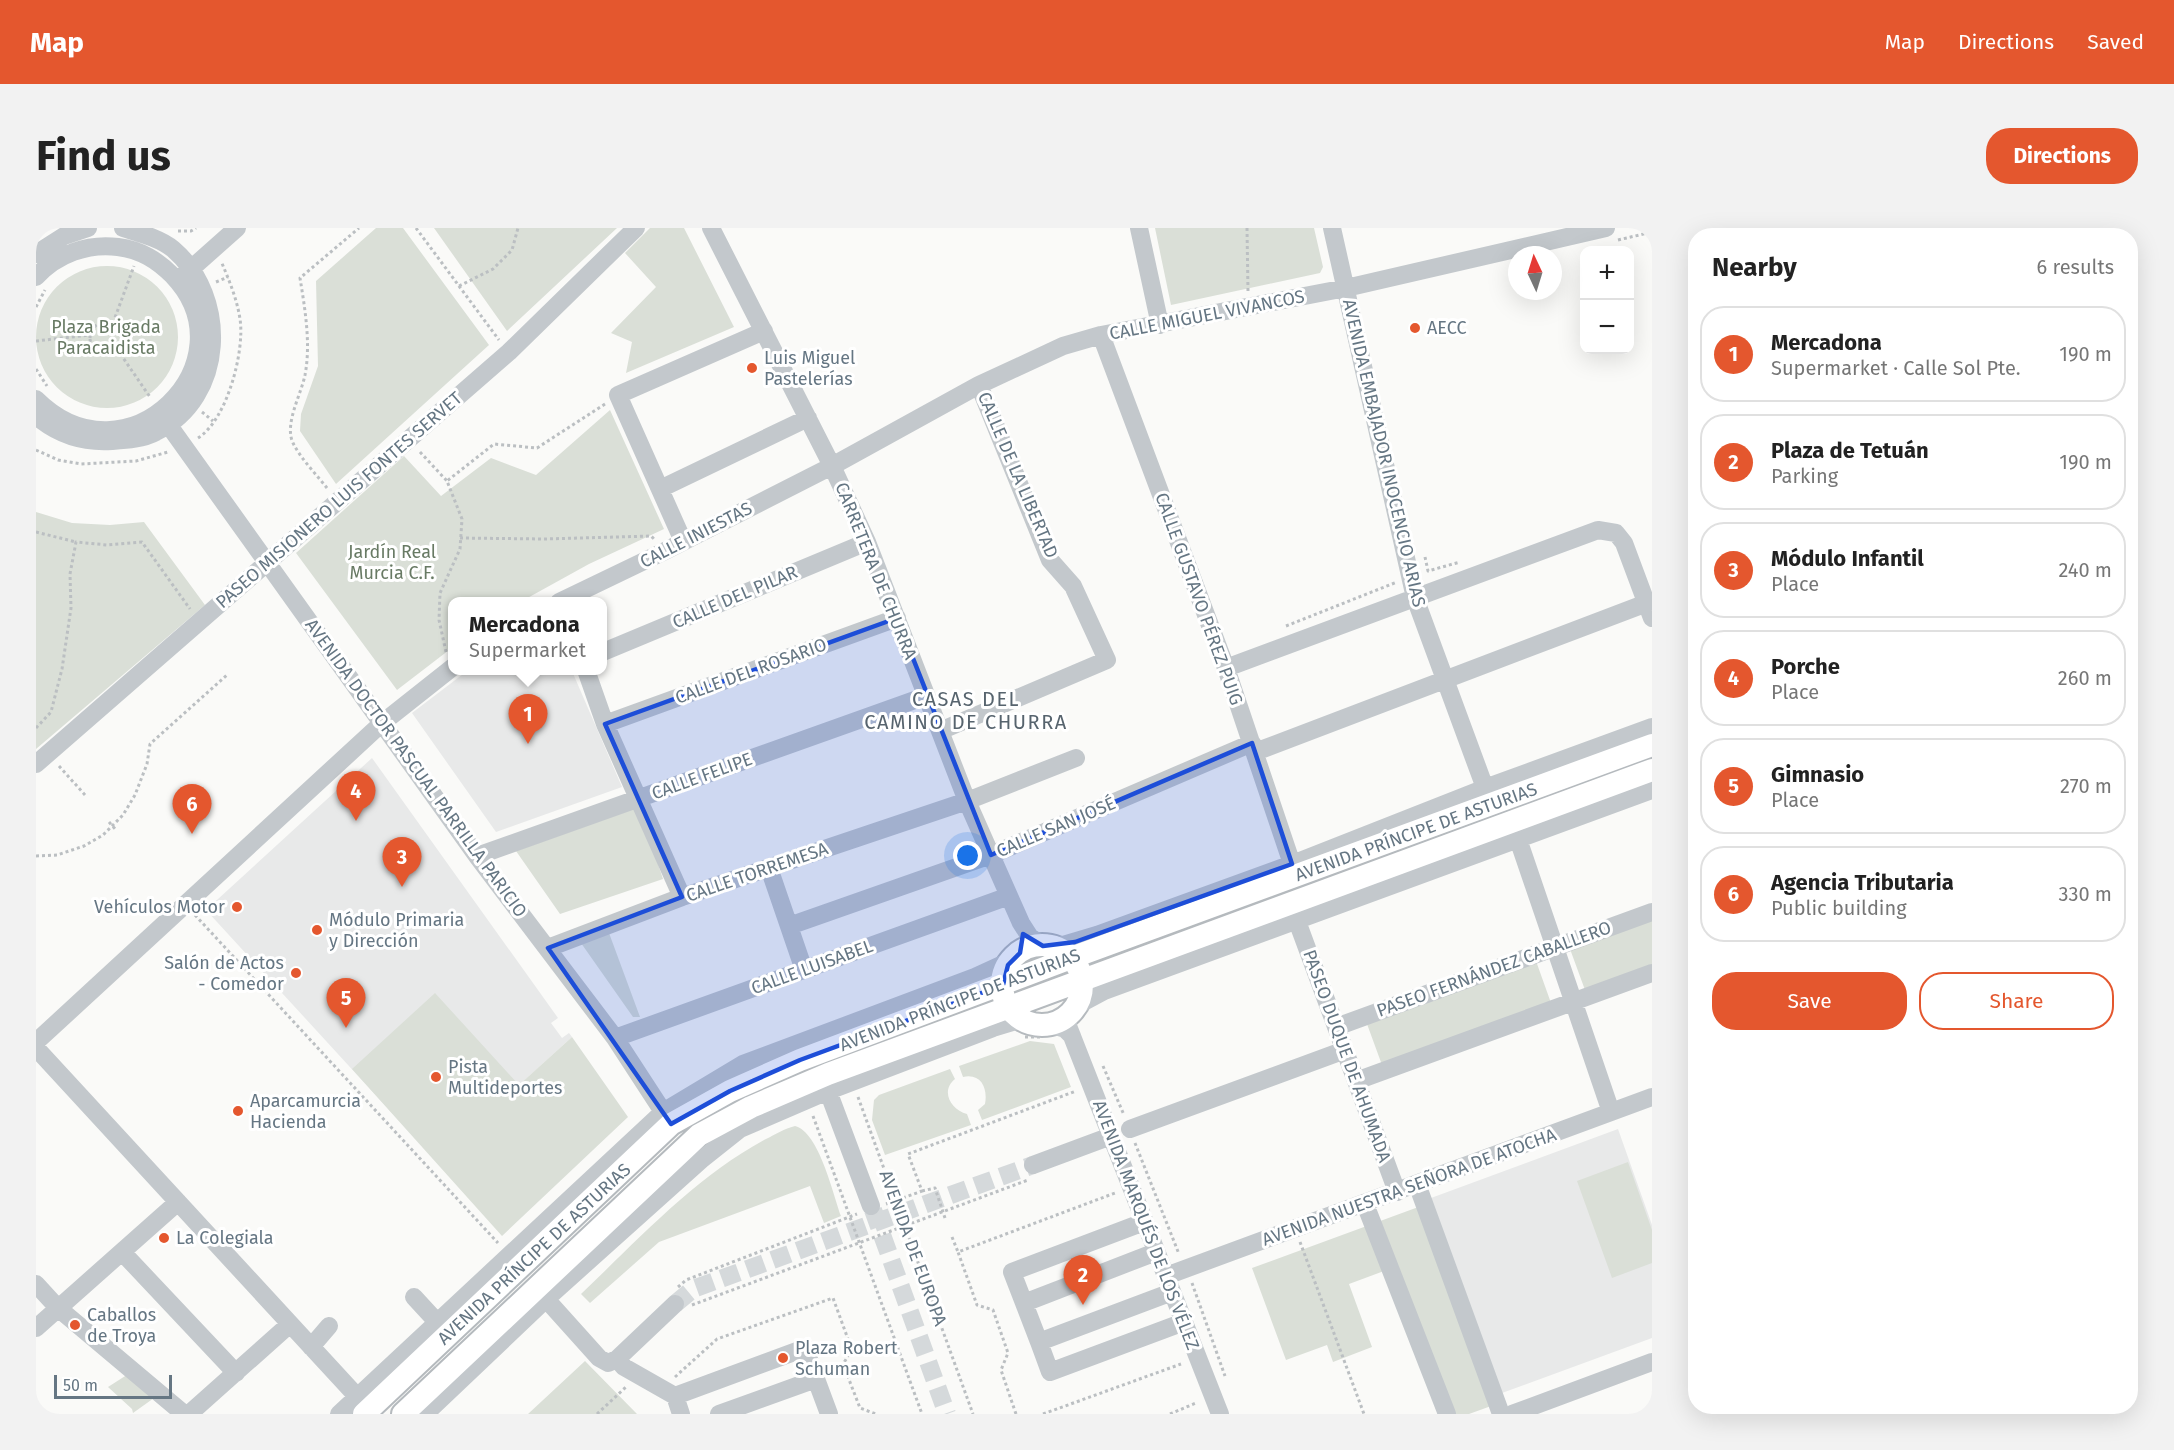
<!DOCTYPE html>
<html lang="en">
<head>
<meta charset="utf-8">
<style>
	:root { --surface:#fff; --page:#f2f2f2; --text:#222; --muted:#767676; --line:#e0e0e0; --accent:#e4572e }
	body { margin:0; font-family:"Fira Sans",sans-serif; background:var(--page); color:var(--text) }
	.controls { position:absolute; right:18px; top:18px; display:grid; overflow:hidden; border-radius:12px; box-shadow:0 6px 24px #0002 }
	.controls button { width:54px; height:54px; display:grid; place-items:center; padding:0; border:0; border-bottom:2px solid var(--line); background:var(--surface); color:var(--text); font:30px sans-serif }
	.compass { position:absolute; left:1472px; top:18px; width:54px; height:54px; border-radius:50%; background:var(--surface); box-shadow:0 6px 24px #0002; rotate:356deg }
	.scale { position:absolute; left:18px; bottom:15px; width:118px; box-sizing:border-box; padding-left:6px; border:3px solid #657683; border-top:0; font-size:16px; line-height:21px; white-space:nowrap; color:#657683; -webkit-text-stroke:4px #fff; paint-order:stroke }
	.you { position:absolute; left:932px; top:628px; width:21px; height:21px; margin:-15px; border:4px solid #fff; border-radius:50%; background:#1a73e8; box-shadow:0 0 0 9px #1a73e833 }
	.badge { display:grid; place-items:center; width:39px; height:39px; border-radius:50%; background:var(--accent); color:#fff; font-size:20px; font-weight:700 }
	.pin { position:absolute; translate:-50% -50px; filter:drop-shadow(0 2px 3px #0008) }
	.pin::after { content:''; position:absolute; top:32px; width:21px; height:18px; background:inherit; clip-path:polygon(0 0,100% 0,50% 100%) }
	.popup { position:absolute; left:412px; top:369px; width:159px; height:78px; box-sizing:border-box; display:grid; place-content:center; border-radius:12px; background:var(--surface); filter:drop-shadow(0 2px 4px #0005); font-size:20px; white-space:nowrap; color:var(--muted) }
	.popup b { font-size:22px; color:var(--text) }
	.popup::after { content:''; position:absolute; left:50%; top:100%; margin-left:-12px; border:12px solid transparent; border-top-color:var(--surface) }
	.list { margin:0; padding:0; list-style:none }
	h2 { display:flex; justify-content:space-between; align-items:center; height:78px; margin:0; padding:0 24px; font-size:26px }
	h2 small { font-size:20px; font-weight:400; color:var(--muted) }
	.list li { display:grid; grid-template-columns:39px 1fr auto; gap:18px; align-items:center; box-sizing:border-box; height:96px; margin:0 12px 12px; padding:0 12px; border:2px solid var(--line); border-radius:24px }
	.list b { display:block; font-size:22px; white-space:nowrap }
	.list p { margin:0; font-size:20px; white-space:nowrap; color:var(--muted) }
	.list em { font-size:20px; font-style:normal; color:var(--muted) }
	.actions { display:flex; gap:12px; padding:18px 24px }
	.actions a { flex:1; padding:14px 0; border:2px solid var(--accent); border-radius:24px; text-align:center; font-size:21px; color:var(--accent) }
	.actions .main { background:var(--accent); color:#fff }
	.map { position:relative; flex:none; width:1616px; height:1186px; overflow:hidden; border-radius:24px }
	header { display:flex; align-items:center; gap:36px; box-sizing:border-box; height:84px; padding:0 30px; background:var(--accent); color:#fff }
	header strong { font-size:28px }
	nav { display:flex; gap:33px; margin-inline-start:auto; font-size:21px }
	.intro { display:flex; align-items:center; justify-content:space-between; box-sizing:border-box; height:144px; padding:0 36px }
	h1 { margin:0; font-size:42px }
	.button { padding:15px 27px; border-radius:24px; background:var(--accent); color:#fff; font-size:21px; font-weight:700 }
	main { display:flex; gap:36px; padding:0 36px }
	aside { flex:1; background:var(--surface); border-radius:24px; box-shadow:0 6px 24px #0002 }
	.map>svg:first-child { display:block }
</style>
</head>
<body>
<header>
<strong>Map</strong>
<nav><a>Map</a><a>Directions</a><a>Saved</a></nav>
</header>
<div class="intro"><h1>Find us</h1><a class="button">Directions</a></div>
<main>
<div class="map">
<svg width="1616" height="1186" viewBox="0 0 1616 1186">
	<rect width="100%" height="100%" fill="#fafaf8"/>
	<path fill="#e8e9e9" d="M431,443h105l50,116 -126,45 -84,-119z
		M336,530l186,260 -7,5 11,15 7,-5 3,4 -136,124 -230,-251z
		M1582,901l34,96v113l-150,55 -71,-195z"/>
	<path fill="#dadfd7" d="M340,0h27l86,117 -153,139 -36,-53 1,-17 17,-48 -2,-85z
		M398,0h183l-110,103z
		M614,0h34l50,99 -108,46 6,-31 -21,-9 45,-46 -31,-34z
		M1119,0h159l9,39 -3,6 -149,32z
		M0 109a71 71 0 1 1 142 0a71 71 0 1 1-142 0Z
		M574,182l54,119 -75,35 -67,37 -69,1v45l-56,43 -101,-137 108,-97 37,40 50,-38 45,17z
		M0,284l36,11 38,2 34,-3 61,83 -169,144z
		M603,579l24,72 -103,35 -44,-63z
		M1616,691v47l-67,24 -15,-41z
		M573,705l31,84h-7l-52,-74z
		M1500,733l15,42 -169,62 -15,-41z
		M399,765l84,92 53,-48 56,80 -126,119 -150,-167z
		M994,813l24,3 17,43 -89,33 -4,-10 7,-6c3,-16 -4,-31 -22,-27l-4,-11z
		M914,841l5,10c-15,12 -4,31 12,35l4,11 -86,30 -13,-35 2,-20 5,-5z
		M759,898c24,6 38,68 46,90l-17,7 -14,-37 -151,56 -69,61 -9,-9c58,-55 114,-117 185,-155 10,-5 18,-10 29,-13z
		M1592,934l24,68v33l-40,15 -35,-97z
		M1396,974l73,199 -36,13h-31l-54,-143 -35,13 23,63 -39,15 -6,-17 -41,15 -34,-92z
		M549,1133l52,53h-109z
		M97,1143l21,27 -21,15 -1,-4 -24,-22z"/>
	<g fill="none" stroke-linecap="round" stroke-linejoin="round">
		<path stroke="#d5d9db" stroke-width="18" stroke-dasharray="18 9" stroke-linecap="butt" d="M837,982l74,204
			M639,1076l18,-15 340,-124"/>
		<g stroke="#b5babe" stroke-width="26">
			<path id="major" d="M966 757a40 40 0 1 1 80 0a40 40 0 1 1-80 0Z
				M328,1186l307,-290 59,-33 70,-31 271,-102 581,-213
				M367,1186l296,-279 52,-28 77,-33 824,-304"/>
		</g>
		<path stroke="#bbbfc2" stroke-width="3" stroke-dasharray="3 3" stroke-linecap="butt" d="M380,0l83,112
			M1211,0l1,64
			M142,3h13l5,-3
			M1582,12l34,-8
			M180,54l12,-5
			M423,58l34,-17 19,-19 6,-22
			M0,79l9,-17
			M54 110a16 16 0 1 1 32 0a16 16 0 1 1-32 0Z
			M77,95l21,-57
			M0,113l54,-6
			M81,121l33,48
			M0,141l11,17
			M166,184l11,9
			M162,210c29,-18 47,-87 42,-119 -3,-20 -11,-39 -19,-58
			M0,222l22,10 23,4 55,-3 32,-9
			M384,224l27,29
			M291,260c-11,-14 -26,-29 -34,-45 -9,-19 8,-48 12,-68 6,-31 0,-66 -5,-97l59,-50
			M0,304l40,10
			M424,310l84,1 107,-3 4,4
			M1389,329l3,14 32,-9
			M1250,398l111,-44
			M410,424l-7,-32 1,-27 20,-44 2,-30 -15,-38 47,-37 43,4 68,-44
			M0,500l15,-16 11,-43 9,-61 -1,-34 6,-32 31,3 35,-3 48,67
			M23,538l26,29
			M73,594l7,8
			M0,628l21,-1 27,-9 19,-11 20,-20 12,-20 12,-31 3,-20 78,-70
			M159,687l303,328
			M989,809h15
			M1067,838l21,49
			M822,869l115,317
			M777,888l109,298
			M1099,915l44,111
			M886,963l13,-3 10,30
			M850,976l36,-13 -14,-37 168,-63
			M916,1009l6,15
			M1264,1014l64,172
			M1156,1055l33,93
			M642,1059l8,-7 171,-66
			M656,1077l336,-125
			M639,1149l42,-38 116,-41 19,52 -9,14 17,44 16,6
			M561,1186l29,-27
			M980,1186l-15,-44 7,-17 -15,-43 -16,-5 -19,-53 157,-59
			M1007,1186l138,-50
			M1134,1186l26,-11"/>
		<path stroke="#c3c8cc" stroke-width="18" d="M675,0l121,238 35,76 100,259 54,122 9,14 13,9
			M1103,0l21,97
			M1296,0l83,370 70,190
			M0,26l28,-18 24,-8
			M147,48l54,-48
			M0,49c21,-23 52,-34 82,-30 23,3 39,13 55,29 81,85 -46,214 -137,123
			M1065,107l125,333 66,196
			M124,185l317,443 138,182 56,86
			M0,188c22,19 46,27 76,25 15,-1 31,-2 44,-9 70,-34 73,-135 17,-183 -13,-11 -34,-16 -50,-21
			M624,261l148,-71
			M647,313l-65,-146 146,-64
			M523,374l106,-51 167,-85 147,-81 84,-39 38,-11 245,-47 260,-60
			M567,424l264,-110
			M1190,440l372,-138 18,3 8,10 28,75
			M550,442l19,54 77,173
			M569,496l292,-106
			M904,503l167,-71 -34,-74 -23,-26 -71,-175
			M1219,524l397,-151
			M0,536l473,-412 127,-124
			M1482,611l93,273
			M441,628l449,-160
			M733,640l35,102
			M1261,693l100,271
			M753,698l202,-71 261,-112
			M1011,718h13l37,-11 195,-71 193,-76 167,-61
			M512,720l134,-51 285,-96 109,-43
			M1040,778l28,-15 548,-201
			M1032,787v11l152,388
			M1013,796l16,5 7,7
			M1300,799l316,-115
			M579,810l394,-142
			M0,814l345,-318 72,-57
			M0,820l328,356
			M1320,853l296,-108
			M792,863l43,115
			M1094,901l215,-79
			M997,937l78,-29
			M1381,956l84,230
			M1329,976l82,210
			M86,1024l114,121
			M1120,1024l-132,51 15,39 133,-50
			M1130,1048l486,-179
			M0,1056l22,24 126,106
			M378,1069l23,25
			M510,1071l53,59 9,5 9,-4 58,-55
			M988,1075l-12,-31 132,-50
			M0,1100l142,-126
			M1003,1114l11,30 134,-50
			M275,1119l18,-21
			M581,1131l7,8 51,29 6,18
			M780,1151l13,35
			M639,1168l130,-48 11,31 -97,35
			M153,1186l101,-90
			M303,1186l324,-302 80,-48 232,-87 37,-17
			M389,1186l121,-115 155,-139 39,-31 88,-38 165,-63 29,-9
			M1476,1186l140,-52"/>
		<use href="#major" stroke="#fff" stroke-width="22"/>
	</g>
	<path fill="#1d4ed8" fill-opacity="0.2" stroke="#1d4ed8" stroke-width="4.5" stroke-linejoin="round" d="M861,390l94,237 261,-112 40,121 -217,78 -32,4 -20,-12 -3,19 -12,12 -5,20 -203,75 -70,31 -59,33 -123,-176 134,-51 -77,-173z"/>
	<g fill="#e4572e" stroke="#fff" stroke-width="2">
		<circle cx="1379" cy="100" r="6"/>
		<circle cx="716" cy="140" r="6"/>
		<circle cx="201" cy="679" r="6"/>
		<circle cx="281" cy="702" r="6"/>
		<circle cx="260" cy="745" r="6"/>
		<circle cx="400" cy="849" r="6"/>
		<circle cx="202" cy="883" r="6"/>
		<circle cx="128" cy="1010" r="6"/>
		<circle cx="39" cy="1097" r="6"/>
		<circle cx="747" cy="1130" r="6"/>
	</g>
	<g text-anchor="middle" stroke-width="6" stroke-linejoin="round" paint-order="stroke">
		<g font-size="18" fill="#657683" stroke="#fff">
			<text transform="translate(1171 87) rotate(-11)" y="6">CALLE MIGUEL VIVANCOS</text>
			<text transform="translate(1348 225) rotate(77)" y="6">AVENIDA EMBAJADOR INOCENCIO ARIAS</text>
			<text transform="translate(982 247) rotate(67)" y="6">CALLE DE LA LIBERTAD</text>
			<text transform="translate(303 272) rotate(-41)" y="6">PASEO MISIONERO LUIS FONTES SERVET</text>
			<text transform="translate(660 307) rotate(-27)" y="6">CALLE INIESTAS</text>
			<text transform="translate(840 343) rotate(68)" y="6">CARRETERA DE CHURRA</text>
			<text transform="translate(699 369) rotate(-23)" y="6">CALLE DEL PILAR</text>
			<text transform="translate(1163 371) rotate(70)" y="6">CALLE GUSTAVO PÉREZ PUIG</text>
			<text transform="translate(715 443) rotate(-20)" y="6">CALLE DEL ROSARIO</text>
			<text transform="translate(380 540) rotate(54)" y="6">AVENIDA DOCTOR PASCUAL PARRILLA PARICIO</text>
			<text transform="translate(666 548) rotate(-20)" y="6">CALLE FELIPE</text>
			<text transform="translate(1020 599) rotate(-23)" y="6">CALLE SAN JOSÉ</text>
			<text transform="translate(1380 604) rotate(-20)" y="6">AVENIDA PRÍNCIPE DE ASTURIAS</text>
			<text transform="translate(721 644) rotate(-19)" y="6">CALLE TORREMESA</text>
			<text transform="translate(776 739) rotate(-20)" y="6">CALLE LUISABEL</text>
			<text transform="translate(1458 741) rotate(-20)" y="6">PASEO FERNÁNDEZ CABALLERO</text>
			<text transform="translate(924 772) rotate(-21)" y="6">AVENIDA PRÍNCIPE DE ASTURIAS</text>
			<text transform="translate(1311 828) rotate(70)" y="6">PASEO DUQUE DE AHUMADA</text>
			<text transform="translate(1373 959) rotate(-20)" y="6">AVENIDA NUESTRA SEÑORA DE ATOCHA</text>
			<text transform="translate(1110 997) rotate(69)" y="6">AVENIDA MARQUÉS DE LOS VÉLEZ</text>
			<text transform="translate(877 1020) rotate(70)" y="6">AVENIDA DE EUROPA</text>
			<text transform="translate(498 1026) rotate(-43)" y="6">AVENIDA PRÍNCIPE DE ASTURIAS</text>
		</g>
		<g font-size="18" fill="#687a64" stroke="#fff">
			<text x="70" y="105">Plaza Brigada<tspan x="70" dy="21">Paracaidista</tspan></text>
			<text x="356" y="330">Jardín Real<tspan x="356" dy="21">Murcia C.F.</tspan></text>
		</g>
		<g font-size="18" fill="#657683" stroke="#fff" text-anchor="start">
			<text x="1391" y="106">AECC</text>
			<text x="728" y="136">Luis Miguel<tspan x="728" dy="21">Pastelerías</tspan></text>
			<text x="189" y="685" text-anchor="end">Vehículos Motor</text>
			<text x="293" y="698">Módulo Primaria<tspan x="293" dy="21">y Dirección</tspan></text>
			<text x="248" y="741" text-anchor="end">Salón de Actos<tspan x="248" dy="21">- Comedor</tspan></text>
			<text x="412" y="845">Pista<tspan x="412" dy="21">Multideportes</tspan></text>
			<text x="214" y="879">Aparcamurcia<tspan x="214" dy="21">Hacienda</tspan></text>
			<text x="140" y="1016">La Colegiala</text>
			<text x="51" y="1093">Caballos<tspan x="51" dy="21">de Troya</tspan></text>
			<text x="759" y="1126">Plaza Robert<tspan x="759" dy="21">Schuman</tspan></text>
		</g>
		<g font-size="20" letter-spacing="1.5" fill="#57646e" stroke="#fff">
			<text x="930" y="478">CASAS DEL<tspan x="930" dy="23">CAMINO DE CHURRA</tspan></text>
		</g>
	</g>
</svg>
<div class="controls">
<button>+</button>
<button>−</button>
</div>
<svg class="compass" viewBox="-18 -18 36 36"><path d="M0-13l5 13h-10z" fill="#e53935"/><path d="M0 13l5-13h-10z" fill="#767676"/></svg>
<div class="scale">50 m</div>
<div class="you"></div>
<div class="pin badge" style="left:492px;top:516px">1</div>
<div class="popup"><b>Mercadona</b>Supermarket</div>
<div class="pin badge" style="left:1047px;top:1077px">2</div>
<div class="pin badge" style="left:366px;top:659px">3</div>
<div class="pin badge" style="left:320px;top:593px">4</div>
<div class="pin badge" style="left:310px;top:800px">5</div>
<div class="pin badge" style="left:156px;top:606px">6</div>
</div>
<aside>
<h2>Nearby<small>6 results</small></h2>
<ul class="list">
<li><span class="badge">1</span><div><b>Mercadona</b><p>Supermarket · Calle Sol Pte.</p></div><em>190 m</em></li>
<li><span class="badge">2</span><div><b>Plaza de Tetuán</b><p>Parking</p></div><em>190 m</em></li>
<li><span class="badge">3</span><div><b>Módulo Infantil</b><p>Place</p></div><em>240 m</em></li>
<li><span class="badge">4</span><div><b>Porche</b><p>Place</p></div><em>260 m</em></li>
<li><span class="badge">5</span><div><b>Gimnasio</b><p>Place</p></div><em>270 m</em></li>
<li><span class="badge">6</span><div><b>Agencia Tributaria</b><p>Public building</p></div><em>330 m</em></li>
</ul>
<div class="actions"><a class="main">Save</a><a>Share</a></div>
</aside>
</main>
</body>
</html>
